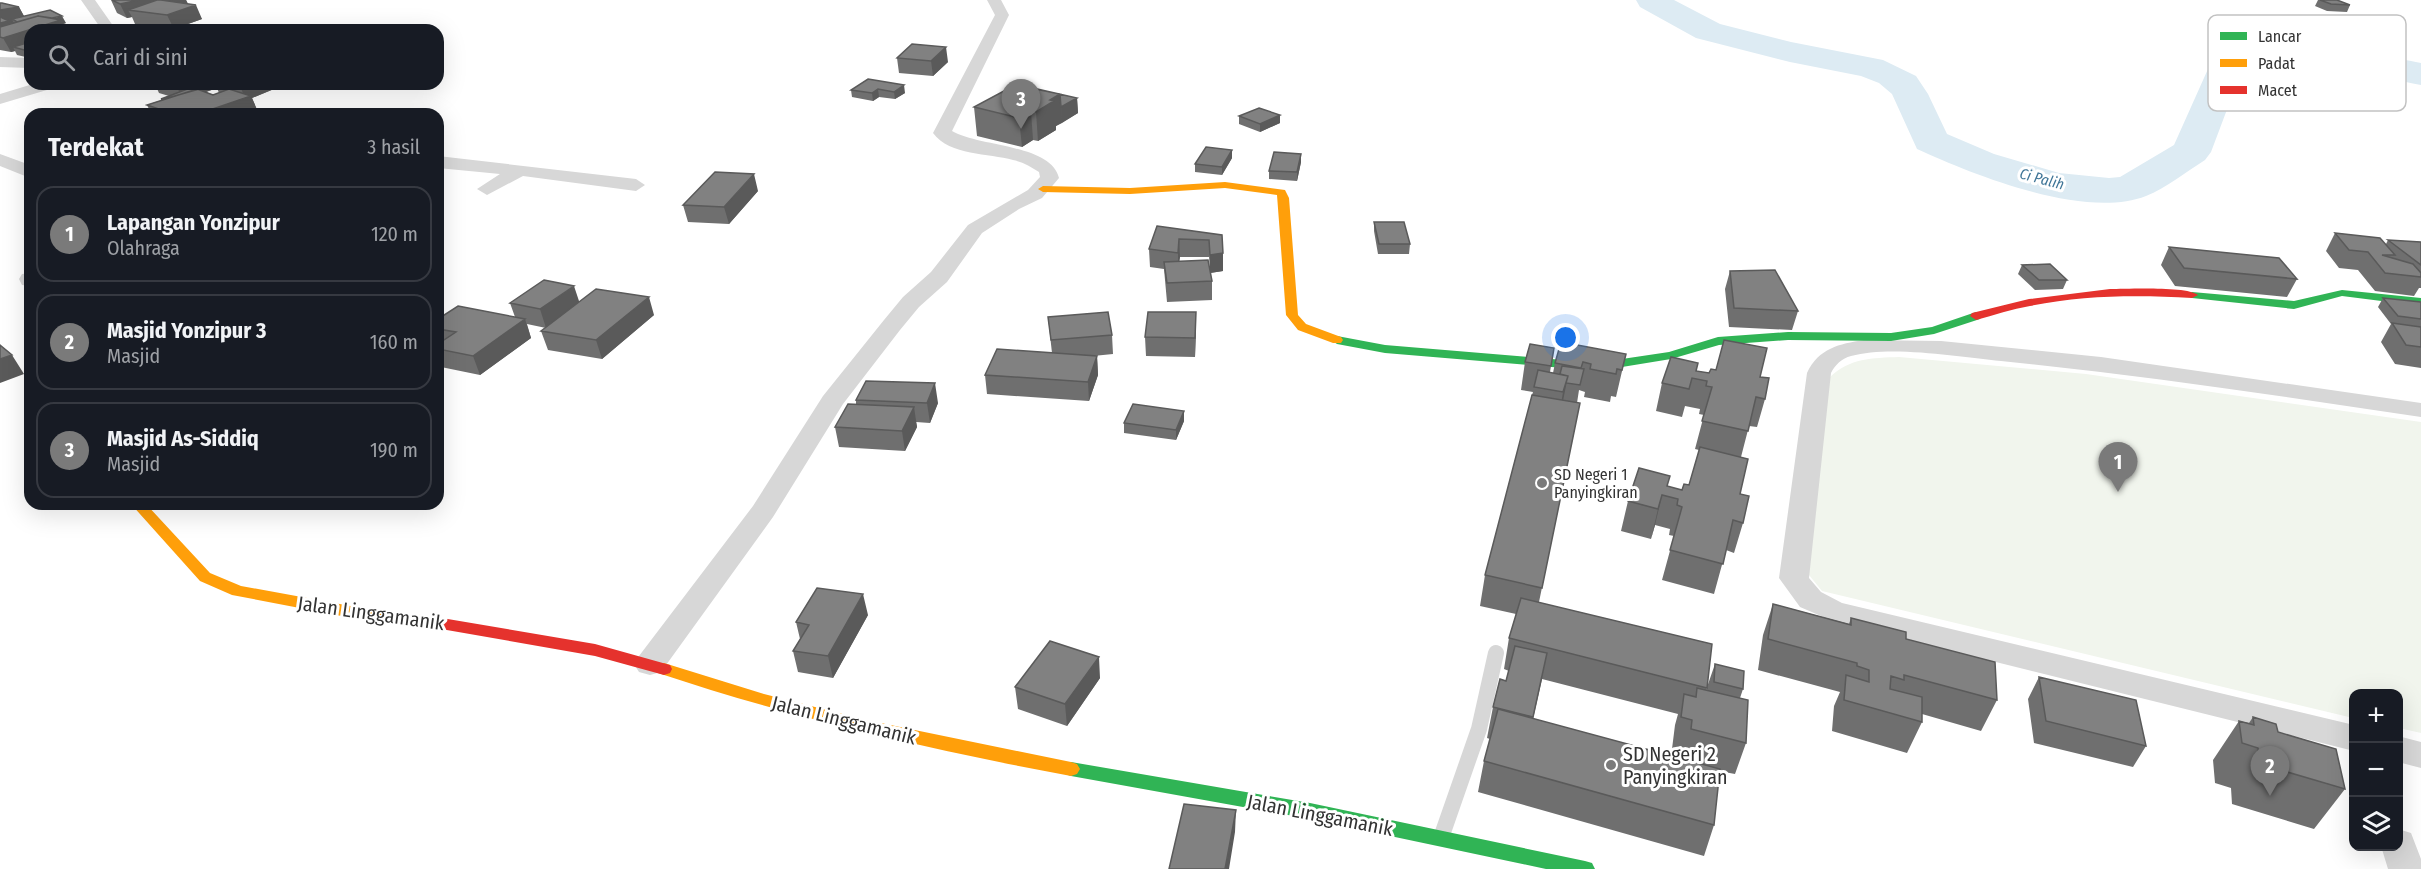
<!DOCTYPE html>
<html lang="id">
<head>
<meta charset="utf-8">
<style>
	:root { --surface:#171b24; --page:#20242c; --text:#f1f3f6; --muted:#9ea1a6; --line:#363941; --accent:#7a7a7a }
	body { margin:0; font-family:"Fira Sans Condensed",sans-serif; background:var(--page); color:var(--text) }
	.controls { position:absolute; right:18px; bottom:18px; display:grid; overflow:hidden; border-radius:12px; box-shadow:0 6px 24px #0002 }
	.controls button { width:54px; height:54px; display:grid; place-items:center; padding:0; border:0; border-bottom:2px solid var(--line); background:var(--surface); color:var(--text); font:30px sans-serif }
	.you { position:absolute; left:1566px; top:338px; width:21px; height:21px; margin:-15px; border:4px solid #fff; border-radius:50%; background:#1a73e8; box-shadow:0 0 0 9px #1a73e833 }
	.badge { display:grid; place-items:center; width:39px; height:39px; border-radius:50%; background:var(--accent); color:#fff; font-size:20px; font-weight:700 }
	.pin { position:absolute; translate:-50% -50px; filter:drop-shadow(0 2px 3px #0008) }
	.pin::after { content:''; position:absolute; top:32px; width:21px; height:18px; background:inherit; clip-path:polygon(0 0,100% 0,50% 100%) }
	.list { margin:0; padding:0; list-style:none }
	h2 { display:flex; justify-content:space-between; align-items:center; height:78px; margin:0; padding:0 24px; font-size:26px }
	h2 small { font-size:20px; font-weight:400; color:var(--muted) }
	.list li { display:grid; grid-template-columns:39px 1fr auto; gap:18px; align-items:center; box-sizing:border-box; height:96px; margin:0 12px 12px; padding:0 12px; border:2px solid var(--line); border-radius:18px }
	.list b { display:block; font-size:22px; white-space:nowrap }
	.list p { margin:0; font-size:20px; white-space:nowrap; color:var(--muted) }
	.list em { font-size:20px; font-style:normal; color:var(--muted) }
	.icon { flex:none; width:33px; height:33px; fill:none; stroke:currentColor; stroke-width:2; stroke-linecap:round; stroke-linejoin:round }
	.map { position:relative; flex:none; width:2421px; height:869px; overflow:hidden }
	.search { position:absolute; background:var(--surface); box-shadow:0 6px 24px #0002; left:24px; top:24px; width:420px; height:66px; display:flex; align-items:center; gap:15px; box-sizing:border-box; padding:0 21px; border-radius:18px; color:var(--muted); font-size:22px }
	.panel { position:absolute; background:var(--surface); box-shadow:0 6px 24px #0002; left:24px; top:108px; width:420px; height:402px; border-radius:18px }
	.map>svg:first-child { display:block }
</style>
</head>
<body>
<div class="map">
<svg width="2421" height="869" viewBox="0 0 2421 869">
	<rect width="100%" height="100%" fill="#fff"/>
	<path fill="#f1f5ed" d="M1899,357l187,17 335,48v311l-22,-5 -1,-34h-44l-1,24 -531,-127 -13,-16 -2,-14 23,-184c20,-19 42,-19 69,-20z"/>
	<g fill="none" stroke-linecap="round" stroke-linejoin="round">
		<path fill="#ddebf3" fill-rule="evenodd" d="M1636,0h38l46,24 71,18 92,18 33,16 12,18 19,40 47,20 65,19 50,5 11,-1 54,-32 34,-76c28,-41 170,-14 213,-6v22c-51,-10 -132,-30 -181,-10l-29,77 -6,8c-19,12 -39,28 -59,36 -61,24 -172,-21 -229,-47l-25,-55 -13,-11 -18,-7 -71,-14 -94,-24 -56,-31z"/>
		<path stroke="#d7d7d7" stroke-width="16" d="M1442,835l37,-106 17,-76"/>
		<path fill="#d7d7d7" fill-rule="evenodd" d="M81,0h14l21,30h-14z
			M987,0h14l8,15 -57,116c27,16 99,13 107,47l-17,20 -23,11 -37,24 -35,49 -28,25 -19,23 -57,74 -70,113 -112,155 -11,3 -11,-3 -5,-8 5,-8 114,-150 70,-110 61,-76 19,-23 28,-25 37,-47 60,-35 12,-13 -1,-5c-8,-5 -16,-10 -26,-12 -24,-7 -63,-4 -80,-27l62,-118z
			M0,57l30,1v10l-30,-1z
			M33,84h26l-2,3 -57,17v-10z
			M0,154l30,11v13l-30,-12z
			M438,156l198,23 9,6 -9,6 -113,-15 -36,19 -10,-6 23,-15 -62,-6z
			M30,273v13l-8,-1 -3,-6 3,-5z
			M1864,340l77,1 160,16 320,46v14c-140,-21 -279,-42 -420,-56 -42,-4 -110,-16 -150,-5 -9,2 -16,9 -20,17l-22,205 12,14 21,11 512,122v26l-519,-129 -35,-15 -21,-29 28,-205c12,-25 32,-29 57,-33z
			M2398,736l23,6v26l-23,-6z
			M2398,829l13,4 10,26v10h-33l-7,-23h17z"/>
		<path fill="#30b455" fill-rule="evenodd" d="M2342,290l79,8v8l-79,-10 -48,13 -102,-11 -6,-3 6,-3 102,9z
			M1976,312l4,1 2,3 -2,3 -46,15 -43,7 -103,-1 -69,5 -48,14 -49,8 -46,2 -191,-16 -48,-9 -6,-4 6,-4 48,9 191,16 46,-2 47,-7 49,-15 70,-5 103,1 41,-6z
			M1071,762l239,41 275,58 7,2 3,6h-49l-236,-50 -239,-43 -6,-2 -3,-5 3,-5z"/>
		<path fill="#ff9f0a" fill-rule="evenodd" d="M1225,182l60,8 4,8 9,117 8,9 35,13 2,3 -2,3h-8l-35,-13 -12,-15 -9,-120 -52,-7 -95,6 -87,-2 -5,-3 5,-3 87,2z
			M131,504h15l64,69 31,13 137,25 46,4 6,2 2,4 -2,4 -6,2 -46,-4 -146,-28 -32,-14z
			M664,663l100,31 102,26 205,42 6,2 3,5 -3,5 -6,2c-140,-26 -278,-58 -413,-103l-2,-4 2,-4z"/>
		<path fill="#e5322d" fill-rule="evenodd" d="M2110,289c17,0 77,-3 88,6l-6,3c-54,-3 -108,-3 -162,8 -18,3 -36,9 -54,14l-6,-4 2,-3 57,-14z
			M424,615l171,29 75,21 2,4 -2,4 -6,2 -69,-19 -177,-31 -2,-4 2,-4z"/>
	</g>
	<path fill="#6f6f6f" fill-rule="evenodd" d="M111,0h75l2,4 14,15 -28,10 -39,-5 -3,-7 -5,1 -10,-5z
		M2318,0h19l13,5 -3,7 -20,-1 -12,-5z
		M0,3l19,4 5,9 42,7 -3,1 3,6h-36v28l-13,-3 -2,-4 -4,1 -11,-2z
		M897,58l51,4 -15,14 -34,-3z
		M868,79l37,14 -10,6 -16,-2 -6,4 -21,-4 -1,-7z
		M155,84h131l-34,14 6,14 -7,2h-125l25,-1 -4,-8 15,-5 -1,-1 8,-3 -10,-3zM217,88l2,5 -6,2 -7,-3z
		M1077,98l1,15 -22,13v4l-18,11 -5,-1 -11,7 -45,-11 -3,-29z
		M1280,115v8l-20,9 -21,-8v-8z
		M1232,150v8l-10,17 -27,-3v-8z
		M1301,154v8l-4,19 -28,-2v-8z
		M758,191l-29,33 -41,-2 -5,-17z
		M1374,222l36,22 -1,10h-31l-4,-23z
		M1157,226l65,9 1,36 -13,2 2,8v19l-45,2 -3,-33 -14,-2 -1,-18zM1180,257h29l1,13 -31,-9z
		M2335,233l51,11 2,-4 33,2v46h-2l-5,8 -39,-5 -17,-21 -19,-2 -13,-17z
		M2169,247l128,32 -10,18 -112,-11 -14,-21z
		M2022,265l45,15 -4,9 -28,1 -17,-16z
		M1730,271l68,40 -6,19 -63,-3 -4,-38z
		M2383,298l38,4v66l-26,-4 -14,-22 10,-18 -13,-17z
		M579,302l75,13 -52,44 -54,-9 -7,-19 5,-3 -19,-4 4,14 -51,37 -39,-8 -3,-7v-41l77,-2 -5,-14z
		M1196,312l-1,45 -49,-1 -1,-19z
		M1048,317l64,18 1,19 -20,2h4l1,19 -9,26 -102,-7 -2,-19 67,-22z
		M1554,348l-4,24 3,1 2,-10 71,-9 -10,43 -5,-1 -1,6 -26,-5 1,-5 -6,-2 -2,13h3l-41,199 168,86 -1,2 9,-26 28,25 -3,9 6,45 -11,31 -16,-3 -5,54 -10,31 -226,-64 6,-31 6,-22 -3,-1 6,-31 13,-26 3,-10 -5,-2 5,-31 7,-24 -36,-8 5,-31 47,-180 1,-3 -12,-2 4,-28zM1542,679l136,35 -3,11 -3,24 11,2 -1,8 -149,-40z
		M1696,371l13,2 51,4 5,22 -8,28 -8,-1 -8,31 -1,37 3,29 -9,30 -8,-3 -12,44 -52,-14 12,-44 -5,-1 1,-6 -15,-4 -4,14 -30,-8 7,-30 39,-15 15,4 7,-5 10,-35 -4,-1 9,-34 -5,-1 1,-5 -15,-3 -3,11 -26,-6 6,-28z
		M856,400l82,3 -8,20 -14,-1 1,5 -12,24 -66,-4 -4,-20 21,-23z
		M1184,421l-8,19 -52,-7v-10z
		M1773,604l76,20 2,-6 55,21 91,61 -16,31 -59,-17v8l-15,31 -75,-22 2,-25 6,-14 -82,-22 5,-35z
		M868,615l-35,63 -35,-6 -5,-21 7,-12 -4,-17z
		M2039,677l107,69 -13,21 -99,-24 -6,-44z
		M1100,678l-33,48 -49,-17 -3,-22z
		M2253,717l25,15 67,57 -31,40 -82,-25 -1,-16 -16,-5 -2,-23 26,-39 10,2z"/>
	<path fill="#5a5a5a" d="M130,0h56l2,4 -60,6 4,7 -5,1 -7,-14z
		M196,5l6,14 -28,10 -7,-14z
		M19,7l7,13 -14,-1 2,4 10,2 38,-9 4,7 -3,1 3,6h-36v16l-17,1 2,4 -4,1 -8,-14 -3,-1v-27z
		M946,47l2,15 -15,14 -2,-15z
		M178,84h37l2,4 -34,12 -7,-15z
		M243,84h43l-34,14 6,14 -7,2h-53l47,-16 -5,-12z
		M904,85l1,8 -10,6 -1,-7z
		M878,89l1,8 -6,4 -1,-8z
		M1060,94l2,29 -6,3v4l-18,11 -2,-29 14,-12z
		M1077,98l1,15 -16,10 -1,-16z
		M1031,111l2,29 -11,7 -3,-29z
		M1280,115v8l-20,9v-8z
		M1232,150v8l-10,17v-8z
		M1301,154v8l-4,19v-9z
		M754,174l4,17 -29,33 -5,-17z
		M1179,239l1,18 -2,14v-18z
		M1223,253v18l-13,2v-18z
		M574,286l6,18 -34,24 -6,-19z
		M649,297l5,18 -52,44 -6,-19z
		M1196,312v19l-1,26v-19z
		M525,319l6,19 -51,37 -7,-19z
		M12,355l12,19 -24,9v-24z
		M1097,356l1,19 -9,26 -1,-19z
		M1568,376l-7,35 -4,17 6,-36z
		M935,383l3,20 -8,20 -3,-20z
		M914,407l3,20 -12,24 -3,-20z
		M1184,411v10l-8,19v-10z
		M1662,495l-7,30 -4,14 7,-30z
		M863,594l5,21 -35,63 -5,-22z
		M1099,657l1,21 -33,48 -2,-22z
		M1236,810l-1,22 -6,37h-4z"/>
	<path fill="#818181" stroke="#5a5a5a" stroke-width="1.5" d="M112,0h27l-19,4z
		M157,0h4l35,5 -29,10 -39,-5z
		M2320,0h17l13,5 -19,-1z
		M0,3h2l17,4 -19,3z
		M50,10l12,6 -10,2 -14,-2 -21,6 -5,-3z
		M38,16l23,4 -58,18 -3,-1v-10z
		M0,17l9,4 -9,2z
		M91,27l11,2 -23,1z
		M30,42v9h-2l-15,-4z
		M912,44l34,3 -15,14 -34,-3z
		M868,79l36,6 -10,7 -16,-3 -6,4 -21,-3z
		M229,84h14l-3,2z
		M1015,85l45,9 -10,6 4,1 -18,11 -5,-1 -12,7 -45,-11z
		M190,88l6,2 -32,9h-3z
		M1032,88h1l44,10 -16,9 -1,-13z
		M197,89l16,6 16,-6 22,7 -53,18h-25l-26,-9z
		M1259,108l21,7 -20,9 -21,-8z
		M139,109l12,4 -4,1h-21z
		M1206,147l26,3 -10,17 -27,-3z
		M1274,152l27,2 -4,18 -28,-1z
		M715,172l39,2 -30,33 -41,-2z
		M1374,222h30l6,22h-31z
		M1157,226l65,9 1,18 -13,2 -1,-15 -30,-1 -1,14 -29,-4z
		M2335,233l45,5 15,17h-13l31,9 8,9v4l-36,-4 -17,-21 -19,-2z
		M2388,240l33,2v23z
		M2169,247l110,11 18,21 -113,-11z
		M1208,260l4,21 -45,2 -3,-21z
		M2050,264l17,16h-28l-17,-15z
		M1775,270l23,41 -64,-3 -4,-37z
		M544,280l30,6 -34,23 -30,-6z
		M596,289l53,8 -53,43 -55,-9z
		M2383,298l38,4v17l-23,-3z
		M458,306l67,13 -52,37 -35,-7v-5l18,-12 -18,-3v-10z
		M1108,312l4,23 -61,5 -3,-23z
		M1148,312h48l-1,26 -50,-1z
		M2392,323l29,4v20l-15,-2z
		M1724,340l43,8 -7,29 9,1 -4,21 -9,-2 -8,34 -46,-10 10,-34 -6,-1 1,-5 -15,-3 -3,11 -27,-6 9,-26 27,6 -2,8 13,2 2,-4 5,1z
		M1561,342l65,12 -4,16 -5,-1 -1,5 -26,-5 1,-5 -8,-2 -2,6 -26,-5z
		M1530,344l24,4 -3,18 -26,-4z
		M0,345l12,10 -12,4z
		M997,349l100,7 -9,26 -103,-7z
		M1562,366l22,3 -4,16 -14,-2 2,-7 -8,-2z
		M1538,370l30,6 -5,16 -29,-5z
		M866,381l69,2 -8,20 -71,-3z
		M1532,395l48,8 -38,185 -57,-13z
		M848,404l66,3 -12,24 -67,-4z
		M1133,404l51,7 -8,19 -52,-7z
		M1700,447l48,12 -8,35 9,2 -6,27 -10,-3 -10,44 -53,-14 12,-43 -5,-2 1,-6 -16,-4 -4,14 -30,-8 11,-33 31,8 -3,10 15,4 2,-6 5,1z
		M817,588l46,6 -35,62 -35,-5 16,-26 -13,-3z
		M1521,598l191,46 -5,44 -198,-50z
		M1773,604l78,21v-7l55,14v7l89,23 2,38 -93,-25v5l-13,-4 -1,13 32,8v25l-78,-22 2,-25 23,7v-12l-12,-4v-3l-89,-24z
		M1050,641l49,16 -34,47 -50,-17z
		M1515,646l32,7 -14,64 -40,-10 7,-28 6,2z
		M1715,664l29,7 -1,18 -29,-7z
		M2039,677l97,23 10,46 -100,-25z
		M1697,688l51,12 -2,43 -55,-14 1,-9 -11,-3 3,-23 12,3z
		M1498,709l222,60 -6,56 -230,-64z
		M2253,717l23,7 2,8 58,17 9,40 -85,-25 -2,-16 -16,-5 -3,-22 15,4z
		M1184,804l52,6 -11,59h-56z"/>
	<g fill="#7a7a7a" stroke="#fff" stroke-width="2">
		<circle cx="1542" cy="483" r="6"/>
		<circle cx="1611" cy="765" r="6"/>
	</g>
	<g text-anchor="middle" stroke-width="6" stroke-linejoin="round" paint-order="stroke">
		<g font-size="15" font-style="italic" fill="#3f7597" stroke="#fff">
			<text transform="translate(2042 179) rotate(15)" y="5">Ci Palih</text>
		</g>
		<g font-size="16" fill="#333" stroke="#fff" text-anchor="start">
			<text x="1554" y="480">SD Negeri 1<tspan x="1554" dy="18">Panyingkiran</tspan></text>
		</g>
		<g font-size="20" fill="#333" stroke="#fff">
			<text transform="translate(371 613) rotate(8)" y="7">Jalan Linggamanik</text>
			<text transform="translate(844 720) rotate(14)" y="7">Jalan Linggamanik</text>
			<text transform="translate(1320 815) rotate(11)" y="7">Jalan Linggamanik</text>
		</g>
		<g font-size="20" fill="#333" stroke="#fff" text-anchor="start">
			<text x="1623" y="761">SD Negeri 2<tspan x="1623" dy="23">Panyingkiran</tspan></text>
		</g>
	</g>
	<rect x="2208" y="15" width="198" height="96" rx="9" fill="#fff" stroke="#c2c2c2" stroke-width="1.5"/>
	<rect x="2220" y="32" width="27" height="8" fill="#30b455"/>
	<rect x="2220" y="59" width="27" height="8" fill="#ff9f0a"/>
	<rect x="2220" y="86" width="27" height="8" fill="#e5322d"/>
	<g font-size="16" fill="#333">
		<text x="2258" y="42">Lancar</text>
		<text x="2258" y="69">Padat</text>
		<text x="2258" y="96">Macet</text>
	</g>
</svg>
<div class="controls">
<button>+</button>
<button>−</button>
<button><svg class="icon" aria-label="layers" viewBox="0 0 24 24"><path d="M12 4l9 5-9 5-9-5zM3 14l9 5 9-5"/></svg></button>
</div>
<div class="you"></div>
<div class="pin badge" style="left:2118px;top:492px">1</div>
<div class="pin badge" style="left:2270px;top:796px">2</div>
<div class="pin badge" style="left:1021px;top:129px">3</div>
<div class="search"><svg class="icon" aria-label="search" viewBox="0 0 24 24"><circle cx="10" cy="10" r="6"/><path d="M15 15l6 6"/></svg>Cari di sini</div>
<section class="panel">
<h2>Terdekat<small>3 hasil</small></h2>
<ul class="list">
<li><span class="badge">1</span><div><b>Lapangan Yonzipur</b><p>Olahraga</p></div><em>120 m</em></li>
<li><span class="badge">2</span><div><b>Masjid Yonzipur 3</b><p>Masjid</p></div><em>160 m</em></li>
<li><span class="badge">3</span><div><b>Masjid As-Siddiq</b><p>Masjid</p></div><em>190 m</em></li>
</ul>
</section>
</div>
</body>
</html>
